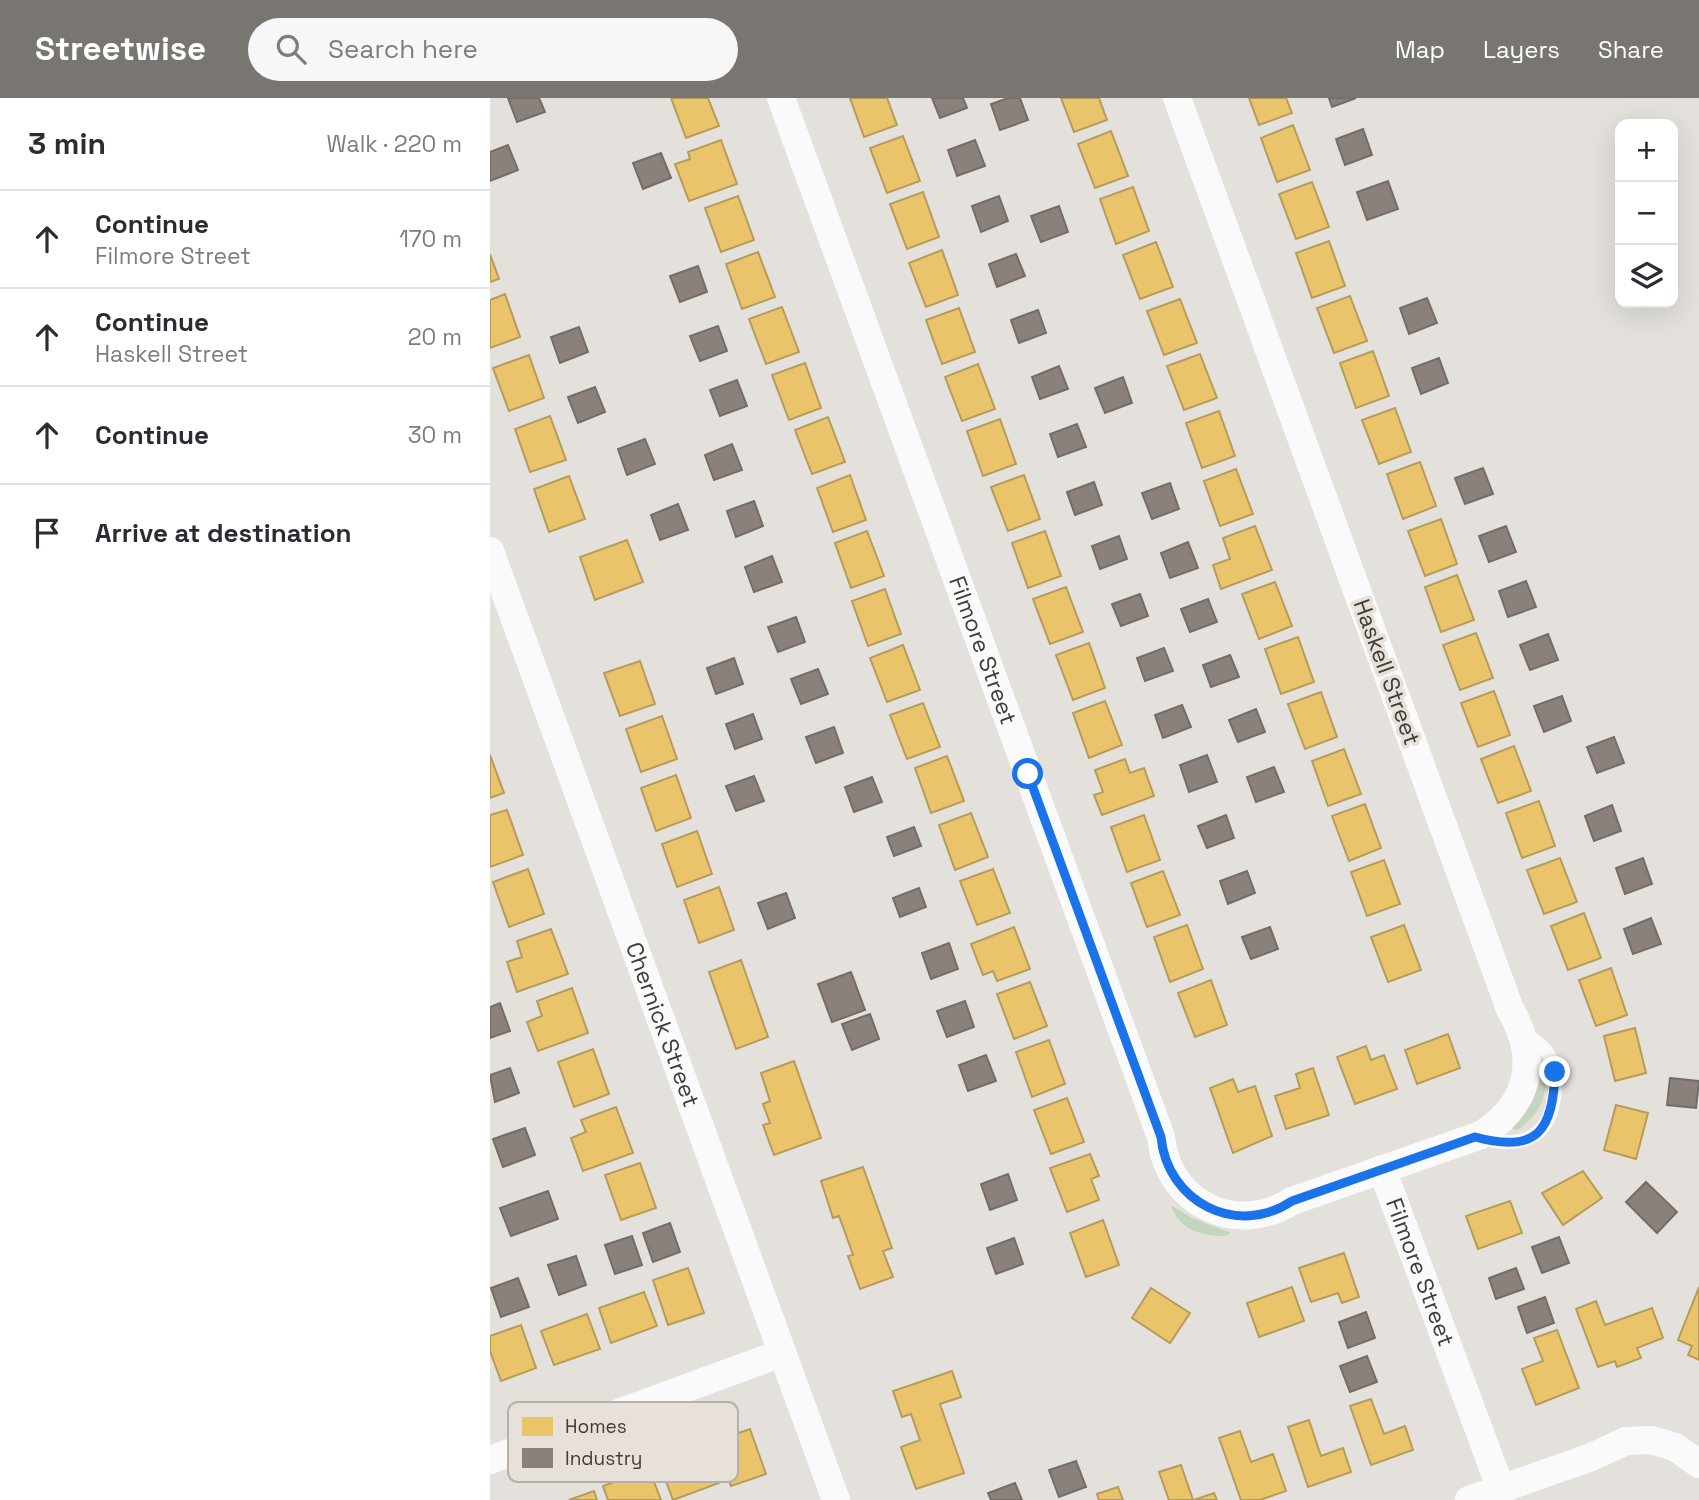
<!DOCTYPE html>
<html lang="en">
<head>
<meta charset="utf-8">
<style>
	:root { --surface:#fff; --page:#f7f7f7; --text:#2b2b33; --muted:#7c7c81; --line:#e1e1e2; --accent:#797672 }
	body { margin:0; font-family:"Space Grotesk",sans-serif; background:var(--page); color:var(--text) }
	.controls { position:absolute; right:21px; top:21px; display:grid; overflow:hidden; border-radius:14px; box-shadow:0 7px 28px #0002 }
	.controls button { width:63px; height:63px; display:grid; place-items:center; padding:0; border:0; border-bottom:2px solid var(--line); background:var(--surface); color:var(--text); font:35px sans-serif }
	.stop { position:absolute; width:21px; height:21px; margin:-16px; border:5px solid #1a73e8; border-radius:50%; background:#fff }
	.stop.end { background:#1a73e8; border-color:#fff; box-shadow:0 2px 7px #0008 }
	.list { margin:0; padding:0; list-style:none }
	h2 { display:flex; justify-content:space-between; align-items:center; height:91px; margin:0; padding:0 28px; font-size:30px }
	h2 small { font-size:23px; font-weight:400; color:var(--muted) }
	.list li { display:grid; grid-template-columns:46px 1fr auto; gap:21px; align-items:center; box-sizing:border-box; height:98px; padding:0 28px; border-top:2px solid var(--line) }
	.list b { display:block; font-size:26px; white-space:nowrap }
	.list p { margin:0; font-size:23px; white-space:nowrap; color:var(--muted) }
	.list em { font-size:23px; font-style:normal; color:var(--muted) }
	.icon { flex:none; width:38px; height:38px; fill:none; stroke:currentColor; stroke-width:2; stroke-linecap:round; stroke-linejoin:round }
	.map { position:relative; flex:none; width:1209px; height:1402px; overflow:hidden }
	header { display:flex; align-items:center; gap:42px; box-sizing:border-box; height:98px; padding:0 35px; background:var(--accent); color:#fff }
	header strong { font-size:33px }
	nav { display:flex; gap:38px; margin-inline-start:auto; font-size:24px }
	.search { width:490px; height:63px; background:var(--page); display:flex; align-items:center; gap:18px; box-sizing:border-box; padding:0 24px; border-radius:38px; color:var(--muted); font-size:26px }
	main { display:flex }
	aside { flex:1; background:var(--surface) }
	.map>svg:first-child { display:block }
</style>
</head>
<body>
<header>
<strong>Streetwise</strong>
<div class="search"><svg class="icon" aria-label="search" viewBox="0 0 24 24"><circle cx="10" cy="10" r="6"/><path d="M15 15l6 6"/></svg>Search here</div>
<nav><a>Map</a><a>Layers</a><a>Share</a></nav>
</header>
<main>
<aside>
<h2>3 min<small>Walk · 220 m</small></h2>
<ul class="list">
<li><svg class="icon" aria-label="ahead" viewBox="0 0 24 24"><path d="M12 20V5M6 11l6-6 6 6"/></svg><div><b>Continue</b><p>Filmore Street</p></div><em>170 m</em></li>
<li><svg class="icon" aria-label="ahead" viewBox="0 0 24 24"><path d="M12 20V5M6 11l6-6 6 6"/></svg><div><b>Continue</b><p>Haskell Street</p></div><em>20 m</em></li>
<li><svg class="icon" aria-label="ahead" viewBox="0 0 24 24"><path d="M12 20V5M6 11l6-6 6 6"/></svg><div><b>Continue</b></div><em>30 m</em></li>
<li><svg class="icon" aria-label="arrive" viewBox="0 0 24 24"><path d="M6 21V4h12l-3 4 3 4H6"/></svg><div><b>Arrive at destination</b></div></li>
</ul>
</aside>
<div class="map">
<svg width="1209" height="1402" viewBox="0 0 1209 1402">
	<rect width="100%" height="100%" fill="#e4e1dc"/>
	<path fill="#c4d5bf" d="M1049,973h4c7,25 -5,46 -26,59l-5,-1 22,-32z
		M681,1107l21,13 39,15 -5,3c-24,0 -46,-5 -55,-31z"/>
	<path fill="#e9c46a" stroke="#b69b5b" stroke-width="2" d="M181,0h37l11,28 -33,12z
		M360,0h37l10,27 -33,12z
		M571,0h38l8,22 -33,12z
		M759,0h37l6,15 -33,12z
		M803,27l17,45 -33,12 -16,-44z
		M621,33l17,45 -33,12 -17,-44z
		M413,38l17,45 -33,12 -17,-45z
		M231,42l16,44 -48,17 -14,-37 15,-5 -2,-7z
		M822,84l17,45 -33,12 -17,-45z
		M643,89l16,44 -33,13 -16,-45z
		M433,94l16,45 -32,12 -17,-45z
		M248,98l16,44 -33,12 -16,-44z
		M839,143l16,45 -33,12 -16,-45z
		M666,144l17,45 -33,12 -17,-44z
		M452,152l16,45 -32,12 -17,-44z
		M268,154l17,45 -33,12 -16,-45z
		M0,156l9,25 -9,3z
		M15,196l15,43 -30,11v-48z
		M860,198l17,45 -33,12 -17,-45z
		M690,201l17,44 -33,12 -17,-44z
		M292,209l17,45 -33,12 -17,-45z
		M469,210l16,44 -33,12 -16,-44z
		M883,253l16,45 -33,12 -16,-45z
		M710,256l17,44 -33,12 -17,-44z
		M39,257l15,43 -35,13 -16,-43z
		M315,265l16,45 -32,12 -17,-45z
		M488,266l17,45 -33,12 -17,-44z
		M905,310l16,44 -32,12 -17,-44z
		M729,313l16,45 -33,12 -16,-45z
		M60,318l16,44 -36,12 -15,-43z
		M338,319l17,45 -33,12 -17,-44z
		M510,321l16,45 -33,12 -16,-45z
		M930,364l16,44 -33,13 -16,-45z
		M746,371l17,45 -33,12 -16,-45z
		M360,377l16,45 -33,12 -16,-44z
		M534,377l16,44 -32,12 -17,-44z
		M79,378l16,43 -36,13 -15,-43z
		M951,421l16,45 -32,12 -17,-45z
		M765,428l17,44 -51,19 -8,-24 17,-6 -7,-21z
		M377,433l17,45 -33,12 -16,-45z
		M555,433l16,45 -33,12 -16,-45z
		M137,442l16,42 -48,18 -15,-43z
		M967,477l17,45 -33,12 -16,-45z
		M785,484l17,44 -33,13 -17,-45z
		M576,489l17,45 -33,12 -17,-45z
		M395,491l16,45 -33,12 -16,-45z
		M986,535l17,45 -33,12 -17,-45z
		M808,539l16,45 -33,12 -16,-45z
		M599,545l16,45 -32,12 -17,-45z
		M413,547l17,45 -33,12 -17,-44z
		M150,563l15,43 -35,12 -16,-43z
		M1004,593l16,44 -32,12 -17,-44z
		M831,594l16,45 -32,12 -17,-45z
		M615,603l17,44 -33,13 -16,-45z
		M433,605l17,44 -33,12 -17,-44z
		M172,618l15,43 -36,13 -15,-43z
		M1024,648l17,45 -33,12 -17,-44z
		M854,651l17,45 -33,12 -16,-45z
		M0,657l14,38 -14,5z
		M457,658l17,45 -33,12 -16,-45z
		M635,661l5,14 14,-5 10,28 -52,19 -8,-20 9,-3 -8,-22z
		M186,677l15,43 -35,13 -15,-43z
		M1049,703l16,45 -33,12 -16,-45z
		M875,706l16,44 -32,13 -17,-45z
		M17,712l16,45 -33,12v-52z
		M481,715l17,44 -33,13 -16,-45z
		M654,717l16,45 -33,12 -16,-45z
		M207,733l15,43 -35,13 -15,-43z
		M1070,760l17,44 -33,12 -17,-44z
		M894,762l16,44 -33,12 -16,-44z
		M38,771l16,45 -35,13 -16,-45z
		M503,771l17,44 -33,12 -17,-44z
		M673,773l17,44 -33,12 -16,-44z
		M229,789l15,43 -35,13 -15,-43z
		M1094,815l17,45 -33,12 -17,-44z
		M697,827l16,44 -33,13 -16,-45z
		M914,827l17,45 -33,12 -17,-45z
		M524,829l16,42 -33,12 -4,-10 -10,4 -12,-31z
		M61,831l17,45 -51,18 -10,-30 15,-5 -5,-16z
		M251,862l27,77 -32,12 -27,-77z
		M1121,870l16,47 -31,11 -17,-46z
		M721,882l16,45 -32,12 -17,-44z
		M540,884l17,44 -33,13 -17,-45z
		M82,890l16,45 -50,18 -11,-29 15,-6 -5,-15z
		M1145,930l11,45 -31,8 -11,-45z
		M958,936l12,34 -43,16 -12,-34z
		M559,942l16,44 -33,13 -16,-45z
		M876,948l5,14 13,-5 13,34 -42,15 -18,-47z
		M103,951l16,45 -35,13 -16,-45z
		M304,963l27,77 -47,17 -11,-30 7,-2 -7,-19 7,-3 -9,-28z
		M823,970l16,47 -43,14 -11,-33 25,-8 -4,-14z
		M743,981l5,13 17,-6 17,50 -39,17 -23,-65z
		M577,1000l17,44 -33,12 -17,-44z
		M1126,1007l32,8 -12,46 -32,-9z
		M126,1009l17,46 -50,18 -12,-33 15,-6 -5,-12z
		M600,1056l9,22 -8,3 8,21 -32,12 -17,-44z
		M150,1065l16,45 -35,12 -16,-45z
		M373,1069l29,81 -9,3 10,26 -33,12 -12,-33 5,-1 -14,-39 -6,2 -12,-37z
		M1093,1073l19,27 -39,27 -21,-32z
		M1020,1103l12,32 -44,16 -12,-33z
		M613,1122l16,45 -33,12 -16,-44z
		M854,1155l15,44 -17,6 -4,-10 -27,9 -12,-34z
		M198,1170l16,45 -36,12 -15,-45z
		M802,1189l12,34 -45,16 -12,-34z
		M1209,1189v73l-11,-5 4,-9 -14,-6z
		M661,1190l39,25 -20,30 -38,-25z
		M154,1194l13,34 -46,17 -12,-35z
		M1106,1203l9,24 47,-17 11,30 -26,10 4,10 -24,9 -2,-6 -17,6 -22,-58z
		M97,1216l13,35 -46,16 -13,-34z
		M31,1227l15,43 -35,13 -11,-30v-15z
		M1067,1232l22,58 -43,17 -14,-36 21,-8 -9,-23z
		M462,1273l9,26 -21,7 24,69 -48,16 -15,-42 19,-7 -9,-26 -9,3 -9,-26z
		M881,1301l13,35 21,-8 8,24 -42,15 -21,-59z
		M819,1322l12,36 22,-8 8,24 -43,15 -20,-60z
		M260,1331l16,45 -35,12 -16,-45z
		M750,1333l11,31 22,-8 13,37 -26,9h-19l-22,-62z
		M216,1350l13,35 -46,17 -13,-35z
		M691,1367l12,35h-24l-10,-28z
		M159,1371l12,31h-53l-5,-14z
		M628,1389l5,13h-24l-2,-6z
		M104,1393l3,9h-28z
		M724,1395l3,7h-23z"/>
	<path fill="#8a817c" stroke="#746c68" stroke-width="2" d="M18,0h31l6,14 -28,10z
		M442,0h31l4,10 -27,10z
		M518,0h12l8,22 -28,10 -9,-26z
		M839,0h27l-24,9z
		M873,31l9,26 -27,10 -9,-26z
		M485,42l10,26 -28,10 -9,-26z
		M18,47l10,25 -28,11v-29z
		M171,55l10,25 -28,11 -10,-26z
		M898,83l10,28 -31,11 -10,-28z
		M509,98l9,25 -27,11 -9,-26z
		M569,108l9,26 -27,10 -10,-26z
		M526,156l9,22 -28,11 -8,-23z
		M208,168l9,26 -27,10 -10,-26z
		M937,200l10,25 -28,11 -9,-26z
		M548,212l8,23 -27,10 -8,-23z
		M228,228l9,25 -27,10 -10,-25z
		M89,229l9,25 -28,11 -9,-26z
		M949,260l9,25 -27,11 -9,-26z
		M569,268l9,23 -28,10 -8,-22z
		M633,279l9,26 -27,10 -10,-25z
		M247,282l10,26 -27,10 -10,-26z
		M105,289l10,25 -27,11 -10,-26z
		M587,326l9,23 -28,10 -8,-23z
		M155,341l10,25 -28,11 -9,-26z
		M242,346l10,26 -28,10 -9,-25z
		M993,370l10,26 -28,10 -10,-26z
		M604,384l8,23 -27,10 -8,-23z
		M680,385l9,26 -27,10 -10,-26z
		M264,403l9,25 -27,11 -9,-26z
		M188,406l10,26 -28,10 -9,-25z
		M1016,428l10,26 -27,10 -10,-26z
		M629,438l8,23 -27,10 -8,-23z
		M698,444l10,26 -28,10 -9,-25z
		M282,458l10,26 -28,10 -9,-25z
		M1036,483l10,26 -28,10 -9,-26z
		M650,496l8,22 -27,10 -9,-22z
		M718,501l9,23 -27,10 -9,-23z
		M306,519l9,25 -27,10 -10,-25z
		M1058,536l10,26 -28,10 -10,-25z
		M674,550l9,23 -28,10 -8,-23z
		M740,557l9,22 -28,10 -8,-22z
		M244,560l9,26 -27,10 -9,-26z
		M328,571l10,25 -27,10 -10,-25z
		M1072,598l9,25 -27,11 -10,-26z
		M692,607l9,22 -28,11 -8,-23z
		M766,611l9,23 -27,10 -9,-22z
		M263,616l9,25 -27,10 -9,-25z
		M344,629l9,26 -27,10 -10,-26z
		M1124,639l10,26 -27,10 -10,-26z
		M717,657l10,27 -28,10 -9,-27z
		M784,669l10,25 -28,10 -9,-25z
		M264,678l10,25 -28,10 -10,-25z
		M382,679l10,25 -28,10 -9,-25z
		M1122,707l9,26 -27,10 -9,-25z
		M736,717l8,23 -27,10 -9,-22z
		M424,729l7,19 -27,10 -7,-19z
		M1153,760l9,26 -27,10 -9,-26z
		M757,773l8,22 -27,11 -8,-23z
		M429,790l7,19 -26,10 -7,-19z
		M296,795l9,25 -27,11 -10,-26z
		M1161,820l10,26 -28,10 -9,-25z
		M780,829l8,22 -27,10 -9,-22z
		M459,845l9,26 -27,10 -9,-26z
		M361,874l14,38 -33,12 -14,-38z
		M475,903l9,26 -27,10 -10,-26z
		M10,905l10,28 -20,7v-31z
		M380,916l9,25 -27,11 -10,-26z
		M496,957l10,26 -28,10 -9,-26z
		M20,970l9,25 -24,9 -5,-27z
		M1180,980l29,3 -3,27 -29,-3z
		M35,1030l10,27 -32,12 -10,-28z
		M518,1076l9,26 -27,10 -9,-26z
		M1156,1084l31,30 -20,21 -31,-31z
		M58,1093l10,28 -47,17 -11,-28z
		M180,1125l10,29 -27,10 -10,-29z
		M142,1138l10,29 -27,9 -10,-29z
		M1069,1139l10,26 -27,10 -10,-26z
		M524,1140l9,26 -27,10 -9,-26z
		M86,1158l10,29 -27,10 -11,-30z
		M1026,1170l8,21 -28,10 -7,-21z
		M28,1180l11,29 -28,10 -10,-29z
		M1055,1199l9,26 -27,10 -9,-26z
		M876,1214l9,26 -27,10 -9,-26z
		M877,1258l10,26 -27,10 -10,-26z
		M586,1363l10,26 -27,10 -10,-27z
		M525,1385l7,17h-31l-3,-7z"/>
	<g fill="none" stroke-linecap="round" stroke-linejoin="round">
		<path stroke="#fbfafa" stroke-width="14" d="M986,1039c45,13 76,3 79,-49 0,-12 0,-25 -8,-36 -5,-7 -14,-12 -21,-18"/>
		<g stroke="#fbfafa" stroke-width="28">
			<path id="s1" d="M291,0l380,1039c6,66 75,100 131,64l189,-66c50,-32 58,-76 29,-126l-333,-911"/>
			<path id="s2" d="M0,453l346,949"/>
			<path id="s3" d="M892,1071l119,320"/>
			<path d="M0,1362l292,-107"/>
			<path d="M979,1402l120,-42 37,-17 25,-1 24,7 24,17"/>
		</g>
	</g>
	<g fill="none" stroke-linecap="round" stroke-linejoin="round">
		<path stroke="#1a73e8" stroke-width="9" d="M538,676l133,363c6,65 76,101 131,64l183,-64c62,17 78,-6 80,-65"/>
	</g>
	<g text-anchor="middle" stroke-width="7" stroke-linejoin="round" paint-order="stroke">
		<g font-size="23" fill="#3f3c39" stroke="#e8e1d9">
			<text dy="8" stroke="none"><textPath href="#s1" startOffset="588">Filmore Street</textPath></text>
			<text transform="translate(897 574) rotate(70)" y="8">Haskell Street</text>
			<text dy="8" stroke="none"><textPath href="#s2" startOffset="504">Chernick Street</textPath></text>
			<text dy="8" stroke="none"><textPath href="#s3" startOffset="110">Filmore Street</textPath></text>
		</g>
	</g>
	<rect x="18" y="1304" width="230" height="80" rx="10" fill="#e8e1d9" stroke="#b5b0a9" stroke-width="2"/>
	<rect x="32" y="1319" width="31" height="19" fill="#e9c46a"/>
	<rect x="32" y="1350" width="31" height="20" fill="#8a817c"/>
	<g font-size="19" fill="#3f3c39">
		<text x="75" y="1335">Homes</text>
		<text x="75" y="1367">Industry</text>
	</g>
</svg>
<div class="controls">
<button>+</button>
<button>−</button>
<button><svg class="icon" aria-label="layers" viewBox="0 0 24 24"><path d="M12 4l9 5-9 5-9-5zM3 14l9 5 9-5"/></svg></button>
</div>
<div class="stop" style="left:538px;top:676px"></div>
<div class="stop end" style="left:1065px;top:974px"></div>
</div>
</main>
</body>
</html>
